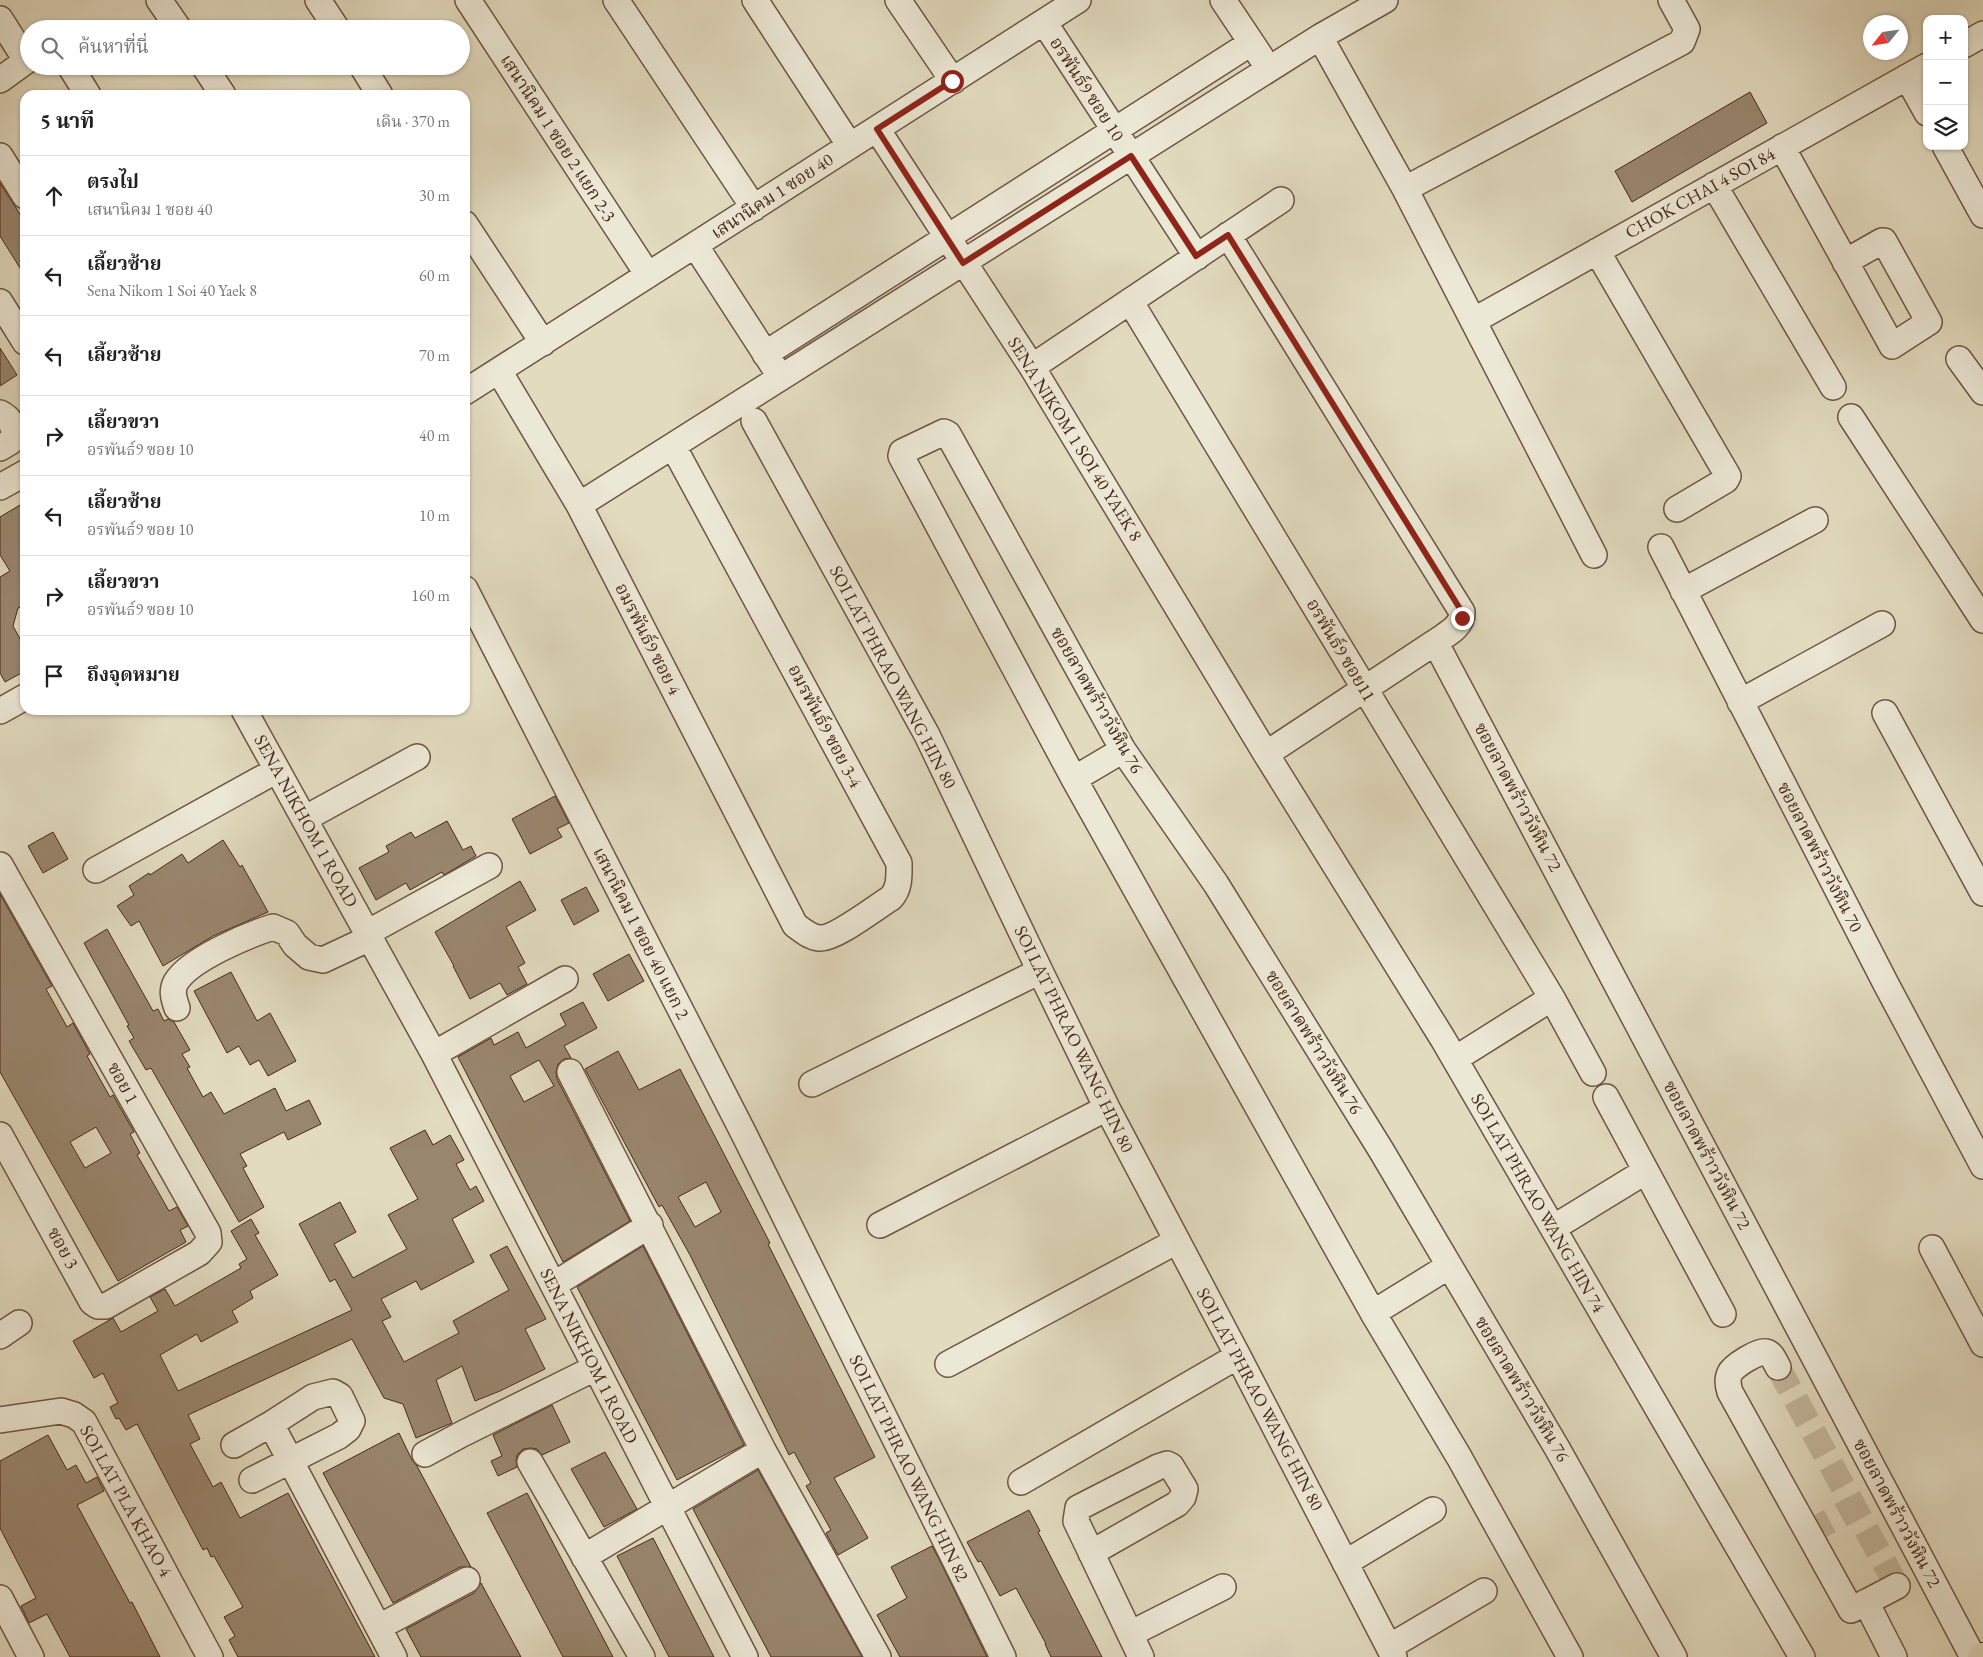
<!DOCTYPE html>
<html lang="th">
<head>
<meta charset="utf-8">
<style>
	:root { --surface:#fff; --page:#f6f6f6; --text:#222; --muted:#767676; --line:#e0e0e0 }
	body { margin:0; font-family:"EB Garamond","Noto Serif Thai",serif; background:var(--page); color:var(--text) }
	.controls { position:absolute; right:15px; top:15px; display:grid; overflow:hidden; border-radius:10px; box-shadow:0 1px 4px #0004 }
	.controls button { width:45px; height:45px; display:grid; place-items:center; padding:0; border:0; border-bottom:1px solid var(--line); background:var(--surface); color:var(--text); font:25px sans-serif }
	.compass { position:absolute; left:1863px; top:15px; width:45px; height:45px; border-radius:50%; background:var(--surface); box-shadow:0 1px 4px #0004; rotate:240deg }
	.stop { position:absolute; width:15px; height:15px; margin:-11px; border:4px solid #8f2418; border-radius:50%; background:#fff }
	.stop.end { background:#8f2418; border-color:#fff; box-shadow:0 1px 5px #0008 }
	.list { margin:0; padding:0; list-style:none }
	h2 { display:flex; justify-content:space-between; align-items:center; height:65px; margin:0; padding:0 20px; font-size:21px }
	h2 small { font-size:16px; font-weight:400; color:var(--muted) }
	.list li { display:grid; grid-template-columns:32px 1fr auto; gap:15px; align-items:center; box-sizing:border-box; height:80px; padding:0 20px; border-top:1px solid var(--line) }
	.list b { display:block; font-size:19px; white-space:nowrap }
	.list p { margin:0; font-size:16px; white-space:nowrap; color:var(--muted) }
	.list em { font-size:16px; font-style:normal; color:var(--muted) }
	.icon { flex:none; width:28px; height:28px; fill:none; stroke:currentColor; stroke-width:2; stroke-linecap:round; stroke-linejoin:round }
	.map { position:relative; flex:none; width:1983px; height:1657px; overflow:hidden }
	.search { position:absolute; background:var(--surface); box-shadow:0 1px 4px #0004; left:20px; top:20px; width:450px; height:55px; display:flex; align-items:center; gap:12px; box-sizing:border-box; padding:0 18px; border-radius:28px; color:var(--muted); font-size:19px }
	.panel { position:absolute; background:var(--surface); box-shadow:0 1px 4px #0004; left:20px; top:90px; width:450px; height:625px; border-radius:15px }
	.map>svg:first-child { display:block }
</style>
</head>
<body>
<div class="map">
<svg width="1983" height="1657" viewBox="0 0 1983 1657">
	<rect width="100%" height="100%" fill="#e2dbc0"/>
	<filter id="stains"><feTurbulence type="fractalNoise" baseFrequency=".004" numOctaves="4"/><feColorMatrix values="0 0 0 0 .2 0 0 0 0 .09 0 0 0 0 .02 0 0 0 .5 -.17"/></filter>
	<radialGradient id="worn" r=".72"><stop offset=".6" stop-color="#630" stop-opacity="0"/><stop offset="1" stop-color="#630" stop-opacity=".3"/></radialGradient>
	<path fill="#99866f" stroke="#492917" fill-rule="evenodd" d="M1750,92l17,31 -135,79 -17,-31z
		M0,183l25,39v54l-25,-40z
		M0,348l17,27 -17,11z
		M25,502v103l-7,3 -5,18 12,22v23l-20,11 -5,-9v-96l10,-6 -10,-16v-38z
		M555,796l14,27 -12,6 5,8 -32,17 -18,-35z
		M447,821l16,29 8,-4 5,10 -32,19 -2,-3 -32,18 -4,-7 -30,17 -17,-32 30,-16 -3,-6 25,-14 4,6z
		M53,832l15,27 -25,14 -15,-27z
		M223,840l17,27 2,-2 26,47 -55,24 -50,30 -24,-45 -8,5 -14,-20 17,-11 -5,-9 20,-13 1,2 32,-21 6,9z
		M520,881l16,29 -30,17 19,36 -7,4 9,17 -20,11 -7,-12 -30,16 -17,-33h1l-19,-34z
		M586,887l13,24 -25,14 -13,-25z
		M0,894l52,92 -6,3 21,38 6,-4 17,31 -3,2 23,41 3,-2 21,37 -4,2 10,19 -3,2 7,12 25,44 8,-4 11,19 -8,4 6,12 -68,39 -118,-209zM96,1127l15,26 -26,15 -15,-26z
		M107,929l46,82 5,-2 6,12 4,-2 6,3 16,28 -8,4 8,13 -3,1 16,29 8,-5 13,22 51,-26 11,23 23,-11 12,24 -33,16 -4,-8 -44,22 7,12 -4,2 21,39 -25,15 -88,-154 -5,2 -17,-29 5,-3 -7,-12 2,-1 -45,-82z
		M629,954l15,27 -36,20 -15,-27z
		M231,972l26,49 13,-8 26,48 -28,15 -9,-16 -9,5 -11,-19 -12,7 -33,-62z
		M583,1002l14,26 -33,18 7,12 -7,1 -6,5 -2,8 1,7 73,142 -67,41 -105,-205 33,-19 3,7 24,-13 8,16 40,-23 -6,-11zM539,1060l15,26 -30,16 -14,-26z
		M618,1051l21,39 41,-21 90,174 -2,1 107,213 -41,21 34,60 -30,17 -12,-22 5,-3 -25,-44 5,-3 -17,-31 -5,3 -99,-200 -28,-50 -3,2 -74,-138zM706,1182l15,30 -26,15 -17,-30z
		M425,1130l8,15 17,-10 14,25 -8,4 14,26 6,-4 8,15 -32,18 22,43 -53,28 -5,-9 -35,18 10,18 -9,4 22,41 55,-29 -6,-12 56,-31 -19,-35 17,-9 39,73 -21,10 20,40 -45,22 -25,10 -13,-35 -26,14 16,43 -36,15 -13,-34 -19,-6 -32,-59 -164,76 12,24 -10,5 23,43 8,-5 19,36 48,-25 87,164h-137l-9,-17 6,-4 -11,-19 19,-10 -29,-51 -3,1 -4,-9 -4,2 -66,-126 -11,6 -7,-12 -3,1 -6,-12 8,-4 -15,-30 -9,5 -21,-37 40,-23 8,14 37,-21 -8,-14 15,-8 10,17 66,-38 -2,-4 8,-5 -16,-28 20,-12 8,14 -4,2 23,40 -28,16 3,7 -21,13 6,11 -37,20 -4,-8 -37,21 18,36 174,-81 -17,-31 -5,3 -31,-58 41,-22 16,30 -22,12 19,34 54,-29 -19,-34 30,-16 -28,-51z
		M643,1246l101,199 -67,35 -100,-193z
		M552,1405l18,37 -28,13 -5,-6 -6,-1 -8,1 -6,6 -1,6 1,6 -19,9 -7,-15 11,-5 -9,-21z
		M399,1433l13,27 5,6 54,101h-11l-67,36 -70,-130z
		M48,1435l19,35 9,-5 10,18 11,-6 7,14 -27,14 53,98 2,-1 28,55h-90l-23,-43 -18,9 -8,-17 15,-8 -36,-70v-67z
		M605,1452l32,57 -33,18 -33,-58z
		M758,1470l104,187h-91l-78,-148z
		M527,1493l86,164h-50l-76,-144z
		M1029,1510l11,21 -2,1 64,125h-51l-6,-13h1l-30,-56 -16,8 -19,-35 -3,1 -11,-20z
		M653,1538l61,119h-45l-52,-101z
		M932,1546l8,15 47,96h-87l-23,-42 30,-17 -16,-31z
		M481,1583l40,74h-100l-15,-28 68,-36z"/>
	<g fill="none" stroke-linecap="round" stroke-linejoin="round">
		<path stroke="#c3b79e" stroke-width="25" stroke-dasharray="25 12" stroke-linecap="butt" d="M1778,1367l119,219
			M1808,1533l46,-25"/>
		<g stroke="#6f5641" stroke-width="28">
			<path id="minor" d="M159,0l20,29
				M318,0l19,29
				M468,0l180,275
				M616,0l138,208
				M755,0l95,146
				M898,0l55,81
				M1223,0l38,57
				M0,19l26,41
				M1044,22l153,235
				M1320,37l85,152 189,366
				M1964,45l19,-11
				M70,66l18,29
				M204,66l19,29
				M362,66l18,29
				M1907,77l20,36
				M0,80l29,-21
				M877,129l155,238 234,387 177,285 359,618
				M1945,146l38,69
				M1782,147l110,199 37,-24 -45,-81h-2l-37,21
				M0,156l25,40
				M1714,185l119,202
				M1405,189l277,-147 5,-13 -16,-29
				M465,224l78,119
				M1228,235l234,377c1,15 -17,23 -28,31l-168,111
				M695,245l79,122
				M1597,251l131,225 -2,4 -49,29
				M1130,301l422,697 41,75
				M0,302l25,40
				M1473,321l454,-255
				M765,354l486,-311
				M1959,359l24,33
				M1032,367l249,-167
				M499,371l80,134 216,420c8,6 15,12 24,13 15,2 57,-31 72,-40 9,-10 8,-22 8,-35l-226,-417
				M465,392l613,-392
				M0,413c10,5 14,12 14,23
				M1851,417l132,203
				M754,421l173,314 113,236 67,137 131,248 156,301
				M0,448l10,-6 4,-6 11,2
				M0,487l25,-14
				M579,505l741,-468 65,-37
				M1661,547l225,437 97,182
				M465,589l279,545 259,523
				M1683,591l132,-71
				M1441,653l532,1004
				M1740,702l142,-78
				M244,710l190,344 311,603
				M0,711l25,-14
				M1885,713l98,180
				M1074,779l49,-29
				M304,819l113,-62
				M0,865l208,368 1,9 -10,11 -93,53h-8l-6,-4 -92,-167
				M96,870l181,-100
				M367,933l122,-67
				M177,1008c-3,-9 -6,-17 -1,-26 14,-23 72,-47 97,-55l14,6 8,12 14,12 14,3 47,-22
				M434,1054l131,-75
				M1455,1059l97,-61
				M570,1072l193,378 115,207
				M812,1084l228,-113
				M1606,1097l117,217
				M880,1225l227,-117
				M1553,1228l93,-57
				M1932,1248l51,96
				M553,1285l97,-60
				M1373,1313l76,-47
				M0,1336l19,-13
				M948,1364l229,-123
				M1778,1367c-3,-5 -6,-14 -12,-15 -7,-2 -33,14 -36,21 -3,6 -2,13 0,19l121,218 46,-24
				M0,1420l61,-9 13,4 10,7 126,235
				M271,1424l123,233
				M234,1445l37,-21 42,-27 20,-5 7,4 12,25 -4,8 -9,7 -87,44
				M425,1454l37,-20 133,-66
				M530,1462l112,195
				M1021,1482l217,-126
				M1091,1553l86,-49 6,-7 2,-8 -14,-23 -4,-2 -9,3 -80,41 -2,13 65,136
				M584,1557l179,-107
				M1345,1563l88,-53
				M0,1598l31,59
				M1866,1602l28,55
				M379,1627l88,-47
				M1130,1634l93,-47
				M1389,1647l95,-56
				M1570,1657l-111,-200 -86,-144 -299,-534 -173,-323 1,-4 42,-20 4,2 175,316 93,134 165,266 176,298 117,209"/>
		</g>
		<g stroke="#492917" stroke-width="30">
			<path id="major" d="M1982,1657h1"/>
		</g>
		<use href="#minor" stroke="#ece8d6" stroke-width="25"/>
		<use href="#major" stroke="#e2dbc0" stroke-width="28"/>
	</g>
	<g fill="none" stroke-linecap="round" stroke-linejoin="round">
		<path stroke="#8f2418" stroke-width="6" d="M952,81l-75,48 86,134 168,-107 65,100 32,-21 234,377v6"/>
	</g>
	<g text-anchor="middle" stroke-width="4.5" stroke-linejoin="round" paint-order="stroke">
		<g font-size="18" fill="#492917" stroke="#ece8d6">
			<text transform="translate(1087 89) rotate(57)" y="6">อรพันธ์9 ซอย 10</text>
			<text transform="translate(558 138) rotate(57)" y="6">เสนานิคม 1 ซอย 2 แยก 2-3</text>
			<text transform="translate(1700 193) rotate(-29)" y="6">CHOK CHAI 4 SOI 84</text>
			<text transform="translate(772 196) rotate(-33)" y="6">เสนานิคม 1 ซอย 40</text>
			<text transform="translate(1075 439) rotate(58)" y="6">SENA NIKOM 1 SOI 40 YAEK 8</text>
			<text transform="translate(648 639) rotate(63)" y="6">อมรพันธ์9 ซอย 4</text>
			<text transform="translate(1341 650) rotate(59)" y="6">อรพันธ์9 ซอย11</text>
			<text transform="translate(893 677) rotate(62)" y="6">SOI LAT PHRAO WANG HIN 80</text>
			<text transform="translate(1097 700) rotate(60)" y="6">ซอยลาดพร้าววังหิน 76</text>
			<text transform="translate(825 726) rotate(62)" y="6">อมรพันธ์9 ซอย 3-4</text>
			<text transform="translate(1518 797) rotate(62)" y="6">ซอยลาดพร้าววังหิน 72</text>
			<text transform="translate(306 821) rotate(61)" y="6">SENA NIKHOM 1 ROAD</text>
			<text transform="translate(1820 857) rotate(63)" y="6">ซอยลาดพร้าววังหิน 70</text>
			<text transform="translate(641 933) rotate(63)" y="6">เสนานิคม 1 ซอย 40 แยก 2</text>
			<text transform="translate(1074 1039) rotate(64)" y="6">SOI LAT PHRAO WANG HIN 80</text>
			<text transform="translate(1314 1042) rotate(58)" y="6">ซอยลาดพร้าววังหิน 76</text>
			<text transform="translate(123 1083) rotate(61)" y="6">ซอย 1</text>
			<text transform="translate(1707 1155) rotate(62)" y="6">ซอยลาดพร้าววังหิน 72</text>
			<text transform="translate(1538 1203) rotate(60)" y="6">SOI LAT PHRAO WANG HIN 74</text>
			<text transform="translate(63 1248) rotate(61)" y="6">ซอย 3</text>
			<text transform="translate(589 1356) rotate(63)" y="6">SENA NIKHOM 1 ROAD</text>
			<text transform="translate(1522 1389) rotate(59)" y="6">ซอยลาดพร้าววังหิน 76</text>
			<text transform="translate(1260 1399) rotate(62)" y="6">SOI LAT PHRAO WANG HIN 80</text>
			<text transform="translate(909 1468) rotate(64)" y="6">SOI LAT PHRAO WANG HIN 82</text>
			<text transform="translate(126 1501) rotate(61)" y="6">SOI LAT PLA KHAO 4</text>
			<text transform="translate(1897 1513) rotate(62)" y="6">ซอยลาดพร้าววังหิน 72</text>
		</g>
	</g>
	<rect width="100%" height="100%" filter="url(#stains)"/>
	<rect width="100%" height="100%" fill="url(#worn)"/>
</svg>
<div class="controls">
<button>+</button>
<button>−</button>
<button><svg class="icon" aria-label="layers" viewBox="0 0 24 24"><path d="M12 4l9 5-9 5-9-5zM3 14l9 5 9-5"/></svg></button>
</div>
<svg class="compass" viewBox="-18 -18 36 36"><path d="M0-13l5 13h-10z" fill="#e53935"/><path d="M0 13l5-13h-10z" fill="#767676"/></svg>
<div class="stop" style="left:952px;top:81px"></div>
<div class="stop end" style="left:1462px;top:618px"></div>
<div class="search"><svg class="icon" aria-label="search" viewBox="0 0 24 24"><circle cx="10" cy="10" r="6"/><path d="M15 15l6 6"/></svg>ค้นหาที่นี่</div>
<section class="panel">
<h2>5 นาที<small>เดิน · 370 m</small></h2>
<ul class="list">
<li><svg class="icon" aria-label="ahead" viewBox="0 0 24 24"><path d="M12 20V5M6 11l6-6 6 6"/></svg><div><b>ตรงไป</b><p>เสนานิคม 1 ซอย 40</p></div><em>30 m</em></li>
<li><svg class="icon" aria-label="left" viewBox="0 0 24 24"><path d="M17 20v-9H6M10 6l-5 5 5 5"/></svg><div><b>เลี้ยวซ้าย</b><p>Sena Nikom 1 Soi 40 Yaek 8</p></div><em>60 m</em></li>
<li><svg class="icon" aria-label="left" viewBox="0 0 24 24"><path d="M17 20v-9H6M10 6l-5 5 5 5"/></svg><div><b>เลี้ยวซ้าย</b></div><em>70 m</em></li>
<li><svg class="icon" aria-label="right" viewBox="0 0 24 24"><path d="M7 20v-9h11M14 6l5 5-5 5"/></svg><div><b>เลี้ยวขวา</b><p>อรพันธ์9 ซอย 10</p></div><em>40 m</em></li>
<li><svg class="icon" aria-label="left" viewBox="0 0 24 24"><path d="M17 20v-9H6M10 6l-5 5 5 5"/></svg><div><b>เลี้ยวซ้าย</b><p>อรพันธ์9 ซอย 10</p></div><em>10 m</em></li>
<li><svg class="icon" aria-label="right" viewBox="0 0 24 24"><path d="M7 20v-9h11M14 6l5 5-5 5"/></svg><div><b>เลี้ยวขวา</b><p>อรพันธ์9 ซอย 10</p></div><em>160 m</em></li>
<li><svg class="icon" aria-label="arrive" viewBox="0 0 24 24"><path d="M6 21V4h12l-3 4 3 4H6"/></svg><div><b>ถึงจุดหมาย</b></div></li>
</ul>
</section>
</div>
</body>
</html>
